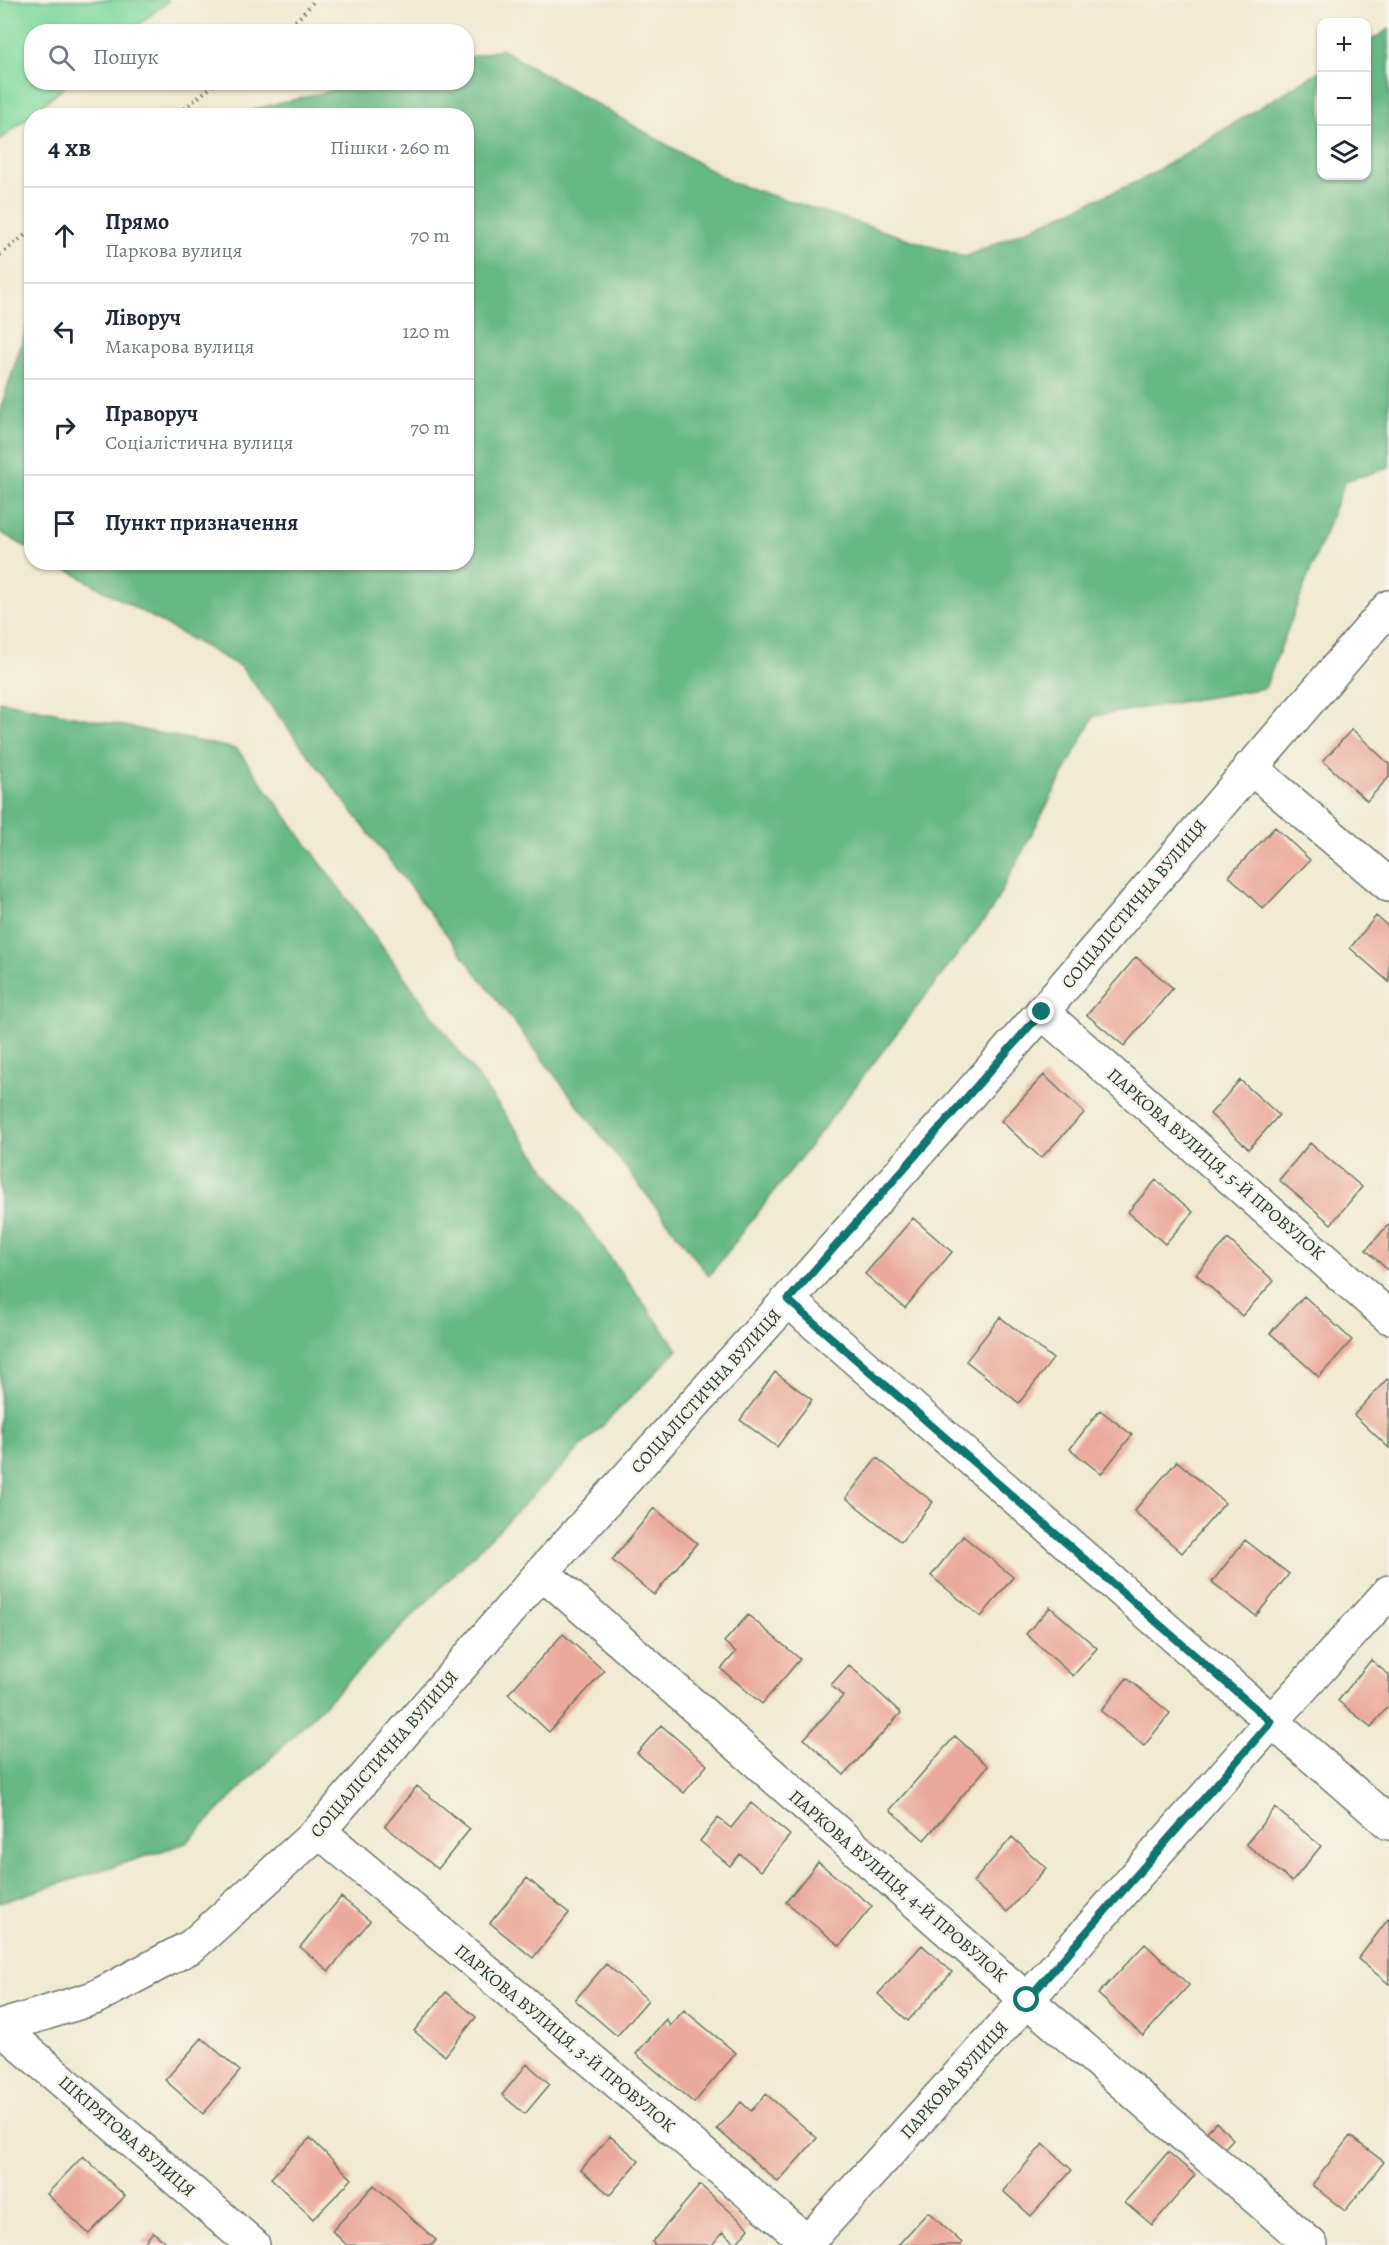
<!DOCTYPE html>
<html lang="uk">
<head>
<meta charset="utf-8">
<style>
	:root { --surface:#fff; --page:#f2f2f3; --text:#1f2937; --muted:#747a83; --line:#e0e1e3 }
	body { margin:0; font-family:Alegreya,serif; background:var(--page); color:var(--text) }
	.controls { position:absolute; right:18px; top:18px; display:grid; overflow:hidden; border-radius:12px; box-shadow:0 2px 4px #0004 }
	.controls button { width:54px; height:54px; display:grid; place-items:center; padding:0; border:0; border-bottom:2px solid var(--line); background:var(--surface); color:var(--text); font:30px sans-serif }
	.stop { position:absolute; width:18px; height:18px; margin:-14px; border:4px solid #0f766e; border-radius:50%; background:#fff }
	.stop.end { background:#0f766e; border-color:#fff; box-shadow:0 2px 6px #0008 }
	.list { margin:0; padding:0; list-style:none }
	h2 { display:flex; justify-content:space-between; align-items:center; height:78px; margin:0; padding:0 24px; font-size:26px }
	h2 small { font-size:20px; font-weight:400; color:var(--muted) }
	.list li { display:grid; grid-template-columns:39px 1fr auto; gap:18px; align-items:center; box-sizing:border-box; height:96px; padding:0 24px; border-top:2px solid var(--line) }
	.list b { display:block; font-size:22px; white-space:nowrap }
	.list p { margin:0; font-size:20px; white-space:nowrap; color:var(--muted) }
	.list em { font-size:20px; font-style:normal; color:var(--muted) }
	.icon { flex:none; width:33px; height:33px; fill:none; stroke:currentColor; stroke-width:2; stroke-linecap:round; stroke-linejoin:round }
	.map { position:relative; flex:none; width:1389px; height:2245px; overflow:hidden }
	.search { position:absolute; background:var(--surface); box-shadow:0 2px 4px #0004; left:24px; top:24px; width:450px; height:66px; display:flex; align-items:center; gap:15px; box-sizing:border-box; padding:0 21px; border-radius:24px; color:var(--muted); font-size:22px }
	.panel { position:absolute; background:var(--surface); box-shadow:0 2px 4px #0004; left:24px; top:108px; width:450px; height:462px; border-radius:24px }
	.map>svg:first-child { display:block }
</style>
</head>
<body>
<div class="map">
<svg width="1389" height="2245" viewBox="0 0 1389 2245">
	<rect width="100%" height="100%" fill="#f7f3e8"/>
	<filter id="ink" filterUnits="userSpaceOnUse"><feTurbulence type="fractalNoise" baseFrequency=".0167" numOctaves="2"/><feDisplacementMap in="SourceGraphic" scale="12" xChannelSelector="R" yChannelSelector="G"/><feConvolveMatrix kernelMatrix="1 2 1 2 8 2 1 2 1" color-interpolation-filters="sRGB"/></filter>
	<filter id="wash" filterUnits="userSpaceOnUse"><feTurbulence type="fractalNoise" baseFrequency=".008" numOctaves="4" result="noise"/><feDisplacementMap in="SourceGraphic" scale="24" xChannelSelector="R" yChannelSelector="G"/><feGaussianBlur stdDeviation="1.35" result="paint"/><feColorMatrix in="noise" values="0 0 0 0 0 0 0 0 0 0 0 0 0 0 0 0 0 1.4 0 .05"/><feComposite in="paint" operator="in"/></filter>
	<g filter="url(#wash)">
		<rect width="100%" height="100%" fill="#f1e9d2"/>
		<path fill="#7ed89e" stroke="#4e8a69" stroke-width="1.5" d="M0,0h169l-38,31 -99,1v50l37,1 -69,57z"/>
		<path fill="#66b885" stroke="#427a5c" stroke-width="1.5" d="M1389,29v439l-44,13 -80,207 -171,28 -103,195 -282,365 -468,-609 -186,-104 411,-1v-446l-217,-1 6,-6 109,-26 102,-1 1,-24 34,-9 232,134 232,74 180,-79 176,-108 1,106h44l1,-133z
			M31,315v235l-31,-18v-122z
			M0,701l237,48 441,601 -492,493 -186,60z"/>
		<g id="blocks">
			<path fill="#eaa99a" d="M1352,729l37,35v13l-22,24 -44,-40z
				M1275,827l35,33 -47,49 -34,-33z
				M1376,916l13,11v55l-39,-34z
				M1136,957l37,31 -49,58 -37,-31z
				M1044,1075l40,38 -43,45 -40,-37z
				M1240,1080l39,35 -30,34 -39,-35z
				M1310,1143l52,44 -31,37 -52,-44z
				M1156,1180l37,32 -28,32 -37,-32z
				M913,1218l39,34 -47,56 -40,-34z
				M1389,1224v47l-23,-21z
				M1228,1239l46,42 -32,35 -46,-42z
				M1304,1296l48,44 -33,37 -49,-44z
				M1000,1317l53,42 -34,44 -53,-42z
				M775,1372l37,28 -35,47 -37,-27z
				M1387,1379l2,2v67l-35,-33z
				M1100,1410l32,25 -31,39 -31,-25z
				M877,1458l56,44 -32,40 -55,-44z
				M1177,1461l48,42 -43,50 -48,-42z
				M654,1508l43,35 -43,52 -42,-35z
				M963,1536l50,41 -32,40 -50,-41z
				M1245,1540l44,34 -33,42 -44,-34z
				M1050,1607l47,41 -24,28 -47,-42z
				M748,1615l52,44 -38,45 -41,-35 15,-17 -12,-10z
				M563,1634l41,37 -55,61 -41,-38z
				M1371,1660l18,15v30l-18,22 -33,-26z
				M849,1665l52,48 -57,62 -40,-36 39,-43 -12,-11z
				M1127,1678l43,35 -26,33 -43,-35z
				M661,1725l46,40 -23,28 -47,-40z
				M955,1736l33,30 -64,74 -34,-30z
				M417,1786l53,43 -32,40 -53,-43z
				M751,1803l39,32 -29,36 -21,-17 -10,12 -30,-25 18,-23 13,10z
				M1275,1808l46,38 -29,36 -46,-38z
				M1012,1837l34,31 -39,44 -34,-30z
				M818,1862l54,44 -32,40 -54,-44z
				M527,1878l42,35 -36,45 -43,-35z
				M341,1897l29,24 -41,50 -29,-24z
				M1389,1918v66l-31,-25z
				M1145,1944l44,41 -46,51 -45,-42z
				M922,1945l30,27 -44,49 -30,-27z
				M606,1964l42,36 -31,36 -42,-36z
				M446,1992l30,25 -31,39 -31,-25z
				M684,2010l52,43 -42,50 -58,-49 30,-35 4,7z
				M202,2038l38,33 -37,43 -38,-34z
				M527,2064l23,20 -25,30 -23,-19z
				M766,2094l51,44 -39,44 -61,-53 24,-27 10,9z
				M1216,2122l17,17 -12,13 -17,-17z
				M610,2136l29,25 -29,34 -29,-25z
				M1350,2136l34,26 -39,49 -33,-26z
				M310,2138l42,41 -39,40 -42,-41z
				M1043,2144l29,26 -41,46 -28,-25z
				M1168,2152l27,23 -43,50 -27,-23z
				M83,2156l42,40 -36,38 -42,-40z
				M374,2185l62,55 -4,5h-85l-15,-14z
				M700,2185l49,43 -13,16 -13,-12 -11,13h-57l-3,-3z
				M928,2212l34,31 -1,2h-63z
				M153,2232l16,13h-27z"/>
		</g>
	</g>
	<g filter="url(#ink)">
		<use href="#blocks" fill-opacity="0" stroke="#68796b" stroke-width="1.5"/>
		<g fill="none" stroke-linecap="round" stroke-linejoin="round">
			<g stroke="#68796b" stroke-width="36">
				<path id="minor" d="M1250,767l139,118
					M1042,1012l347,305
					M788,1300l601,523
					M542,1572l485,428 284,245
					M319,1831l492,414
					M0,2027l94,-29 98,-52 127,-115 223,-259 246,-272 254,-288 347,-405
					M0,2027l253,218
					M805,2245l222,-245 244,-278 118,-130"/>
			</g>
			<path stroke="#68796b" stroke-width="4" stroke-dasharray="1.5 4.5" stroke-linecap="butt" d="M281,32l20,-16 14,-16
				M175,116l42,-34
				M0,255l32,-25"/>
			<use href="#minor" stroke="#fff" stroke-width="33"/>
		</g>
	</g>
	<g fill="none" stroke-linecap="round" stroke-linejoin="round" filter="url(#ink)">
		<path stroke="#0f766e" stroke-width="8" d="M1027,2000l244,-278 -483,-422 254,-288"/>
	</g>
	<g text-anchor="middle" stroke-width="5" stroke-linejoin="round" paint-order="stroke">
		<g font-size="18" fill="#1f3d34" stroke="#f7f3e8">
			<text transform="translate(1134 904) rotate(-50)" y="6">СОЦІАЛІСТИЧНА ВУЛИЦЯ</text>
			<text transform="translate(1216 1164) rotate(41)" y="6">ПАРКОВА ВУЛИЦЯ, 5-Й ПРОВУЛОК</text>
			<text transform="translate(706 1391) rotate(-48)" y="6">СОЦІАЛІСТИЧНА ВУЛИЦЯ</text>
			<text transform="translate(384 1754) rotate(-49)" y="6">СОЦІАЛІСТИЧНА ВУЛИЦЯ</text>
			<text transform="translate(898 1886) rotate(41)" y="6">ПАРКОВА ВУЛИЦЯ, 4-Й ПРОВУЛОК</text>
			<text transform="translate(565 2038) rotate(40)" y="6">ПАРКОВА ВУЛИЦЯ, 3-Й ПРОВУЛОК</text>
			<text transform="translate(954 2080) rotate(-48)" y="6">ПАРКОВА ВУЛИЦЯ</text>
			<text transform="translate(127 2136) rotate(41)" y="6">ШКІРЯТОВА ВУЛИЦЯ</text>
		</g>
	</g>
</svg>
<div class="controls">
<button>+</button>
<button>−</button>
<button><svg class="icon" aria-label="layers" viewBox="0 0 24 24"><path d="M12 4l9 5-9 5-9-5zM3 14l9 5 9-5"/></svg></button>
</div>
<div class="stop" style="left:1027px;top:2000px"></div>
<div class="stop end" style="left:1042px;top:1012px"></div>
<div class="search"><svg class="icon" aria-label="search" viewBox="0 0 24 24"><circle cx="10" cy="10" r="6"/><path d="M15 15l6 6"/></svg>Пошук</div>
<section class="panel">
<h2>4 хв<small>Пішки · 260 m</small></h2>
<ul class="list">
<li><svg class="icon" aria-label="ahead" viewBox="0 0 24 24"><path d="M12 20V5M6 11l6-6 6 6"/></svg><div><b>Прямо</b><p>Паркова вулиця</p></div><em>70 m</em></li>
<li><svg class="icon" aria-label="left" viewBox="0 0 24 24"><path d="M17 20v-9H6M10 6l-5 5 5 5"/></svg><div><b>Ліворуч</b><p>Макарова вулиця</p></div><em>120 m</em></li>
<li><svg class="icon" aria-label="right" viewBox="0 0 24 24"><path d="M7 20v-9h11M14 6l5 5-5 5"/></svg><div><b>Праворуч</b><p>Соціалістична вулиця</p></div><em>70 m</em></li>
<li><svg class="icon" aria-label="arrive" viewBox="0 0 24 24"><path d="M6 21V4h12l-3 4 3 4H6"/></svg><div><b>Пункт призначення</b></div></li>
</ul>
</section>
</div>
</body>
</html>
